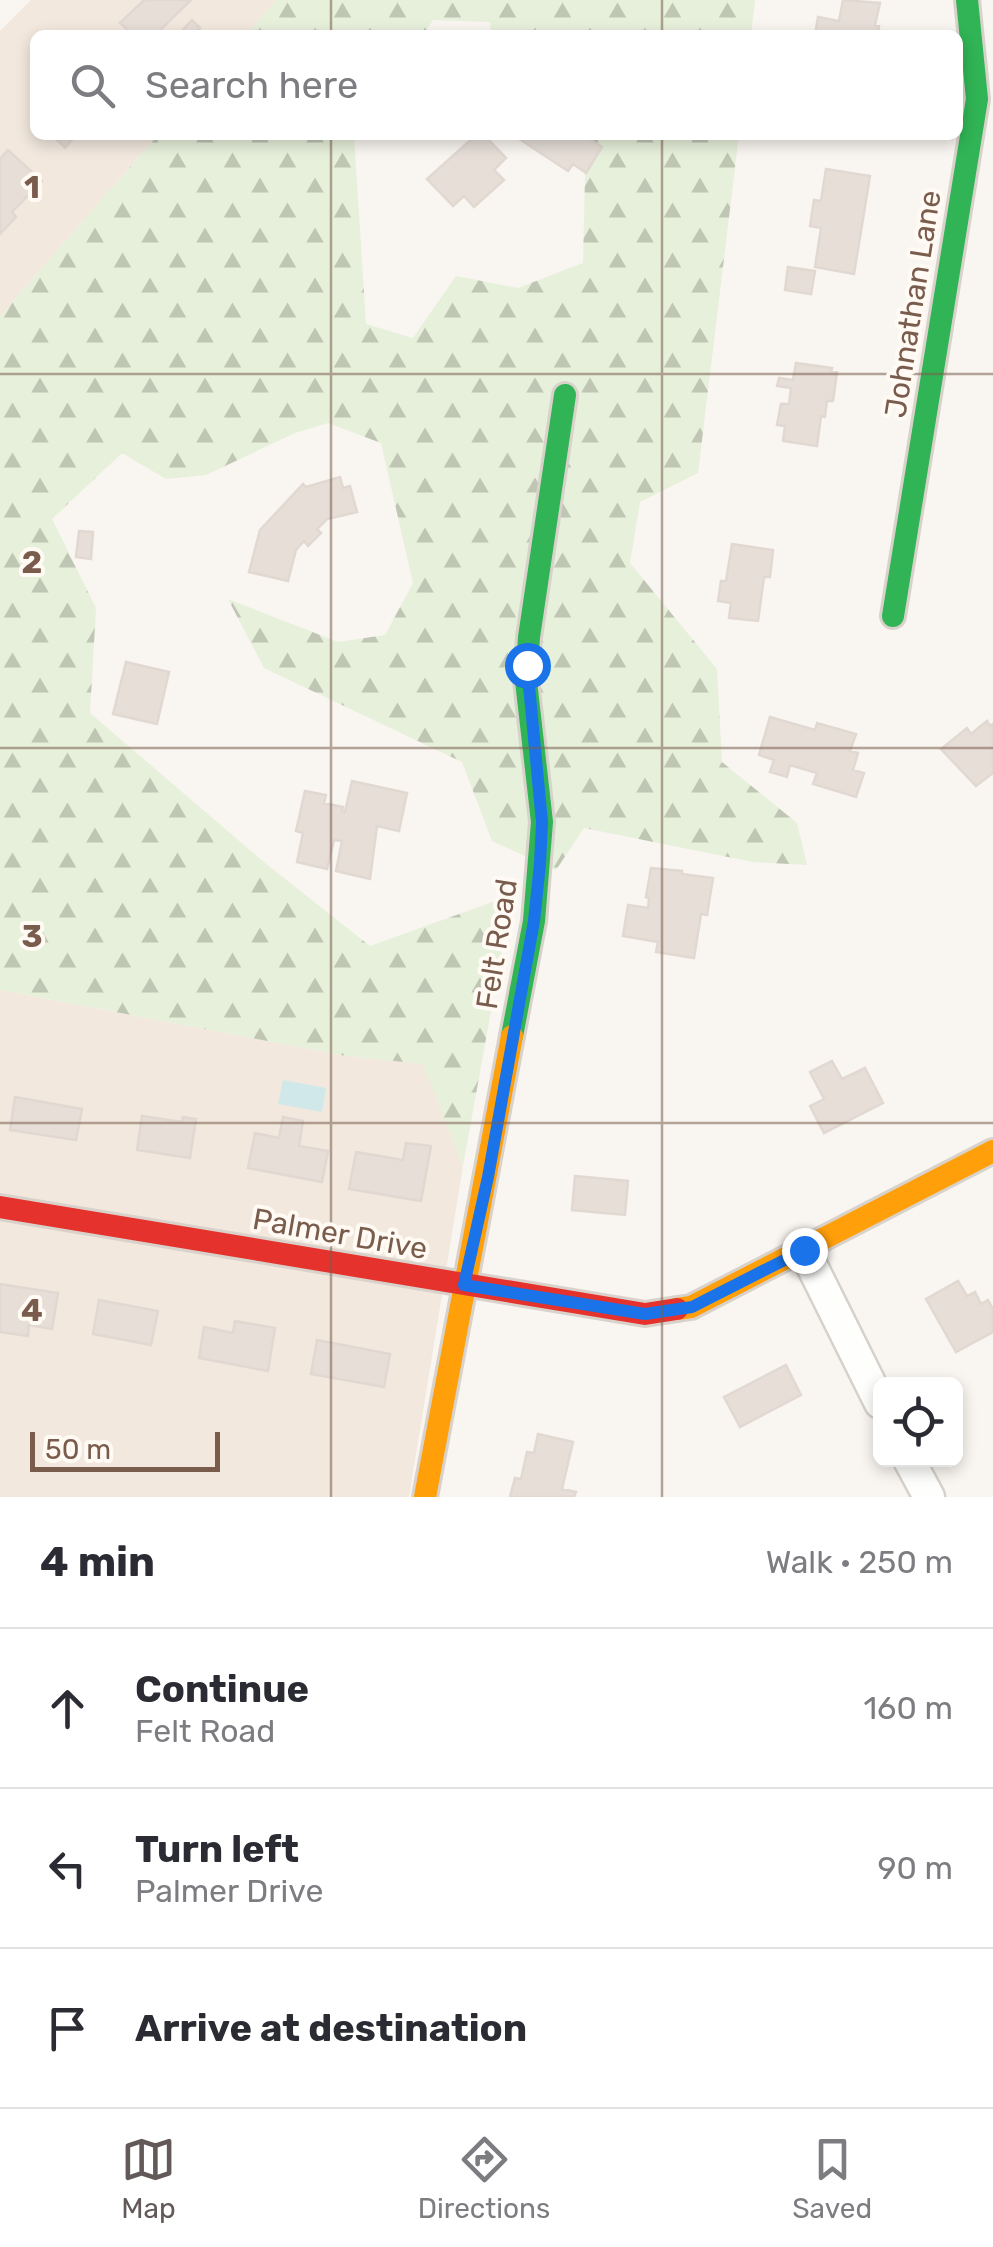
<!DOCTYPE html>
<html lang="en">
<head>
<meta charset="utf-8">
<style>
	:root { --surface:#fff; --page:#f2f2f3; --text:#2b2b33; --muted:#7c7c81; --line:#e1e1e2; --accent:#625958 }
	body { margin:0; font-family:Rubik,sans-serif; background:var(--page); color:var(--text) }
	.controls { position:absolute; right:30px; bottom:30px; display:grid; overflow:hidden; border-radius:15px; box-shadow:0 5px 15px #0003 }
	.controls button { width:90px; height:90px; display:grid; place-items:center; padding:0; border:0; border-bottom:2px solid var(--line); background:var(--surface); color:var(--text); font:50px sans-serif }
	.scale { position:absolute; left:30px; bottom:25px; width:190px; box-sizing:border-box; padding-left:10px; border:5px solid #7a5c4d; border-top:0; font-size:28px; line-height:35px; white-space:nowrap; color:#7a5c4d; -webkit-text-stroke:8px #fffaf3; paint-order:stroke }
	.stop { position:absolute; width:30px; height:30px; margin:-22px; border:8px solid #1a73e8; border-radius:50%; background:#fff }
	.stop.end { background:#1a73e8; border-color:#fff; box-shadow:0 2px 10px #0008 }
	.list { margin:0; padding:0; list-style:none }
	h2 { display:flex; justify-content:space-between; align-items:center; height:130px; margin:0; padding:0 40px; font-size:42px }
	h2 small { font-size:32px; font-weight:400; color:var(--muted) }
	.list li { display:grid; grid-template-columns:65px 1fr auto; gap:30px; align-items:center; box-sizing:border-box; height:160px; padding:0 40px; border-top:2px solid var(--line) }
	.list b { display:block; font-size:38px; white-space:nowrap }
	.list p { margin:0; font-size:32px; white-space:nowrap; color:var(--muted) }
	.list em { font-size:32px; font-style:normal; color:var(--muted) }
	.icon { flex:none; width:55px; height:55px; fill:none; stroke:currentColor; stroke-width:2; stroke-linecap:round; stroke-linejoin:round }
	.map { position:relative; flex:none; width:993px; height:1497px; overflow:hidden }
	.search { position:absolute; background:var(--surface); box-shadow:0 5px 15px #0003; left:30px; right:30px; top:30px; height:110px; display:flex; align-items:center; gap:25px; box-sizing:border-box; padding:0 35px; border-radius:15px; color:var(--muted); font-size:38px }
	.sheet { height:610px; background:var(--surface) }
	nav { display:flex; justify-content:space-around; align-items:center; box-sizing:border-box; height:140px; border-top:2px solid var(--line); background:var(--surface); font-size:28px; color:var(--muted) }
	nav a { display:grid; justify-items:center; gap:5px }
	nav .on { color:var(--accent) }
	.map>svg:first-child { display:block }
</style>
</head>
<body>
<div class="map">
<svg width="993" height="1497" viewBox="0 0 993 1497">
	<defs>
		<pattern id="forest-firs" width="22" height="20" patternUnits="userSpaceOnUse" patternTransform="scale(2.5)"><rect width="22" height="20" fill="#e7f0db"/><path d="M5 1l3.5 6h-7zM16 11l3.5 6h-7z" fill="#c0c6b4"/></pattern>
	</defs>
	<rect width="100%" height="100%" fill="#f9f5f0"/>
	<path fill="#f2e8de" d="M31,0h245l-30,35h-211v100h123l-158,181v-285z
		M0,990l346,66 78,8 39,102 -54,331h-409z"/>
	<path fill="url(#forest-firs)" d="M276,0h479l-4,35h-260l-1,-13 -57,-2 -10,15h-177z
		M158,135h196l12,189 47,14 43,-62 62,12 65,-25 3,-128h153l-41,338 -58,29 -10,61 87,106 5,93 75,61 10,42 -54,-3 -169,-34 -28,42 -64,-29 -30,-79 -198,-94 -36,-69 110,43 47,-7 28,-52 -32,-140 -53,-20 -33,10 -89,42 -40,4 -44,-26 -70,66 44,89 -6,105 175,150 105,83 142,-51 -49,271 -40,-102 -77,-8 -346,-66v-674z"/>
	<path fill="#d0e8ea" d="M283,1080l43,8 -4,24 -44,-8z"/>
	<path fill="#e6ded7" stroke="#e2d8d2" stroke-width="2.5" d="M144,0h47l-36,35h-22l-13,-12z
		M843,0l37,3 -5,22 4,1 -1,9h-63l3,-18 21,4z
		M192,20l8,8 -7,7h-11l-2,-2z
		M52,135h24l-11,13z
		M476,135h8l22,23 -12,12 10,10 -30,27 -10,-11 -11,10 -26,-27z
		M521,135h70l-2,4 13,8 -16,26 -13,-9 -5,7 -50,-33z
		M8,150l34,31 -30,31 4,5 -16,17v-75z
		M826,169l44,7 -16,98 -39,-7 6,-39 -11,-2 4,-26 7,1z
		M788,267l27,4 -4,23 -26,-4z
		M796,363l36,5 -1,3 6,1 -4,29h-6l-2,16 -4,-1 -4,30 -34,-5 2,-15 -8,-1 4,-21h8l2,-16 -14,-2 2,-8 14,2z
		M340,477l3,11 7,-2 7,26 -30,7 -10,10 4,4 -13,13 -4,-5 -8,9 -8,31 -39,-9 11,-42 43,-46 3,3z
		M79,531l14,1 -2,27 -15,-2z
		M732,544l41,6 -3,27h-6l-6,44 -29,-3 2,-15 -13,-2 3,-20h5z
		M126,662l43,10 -12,52 -44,-10z
		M770,717l45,13 2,-7 39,11 -6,17 8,2 -5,17 11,3 -8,24 -43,-13 4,-11 -27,-8 -3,12 -17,-5 4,-12 -15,-5z
		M987,721l3,5 3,-2v49l-17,13 -35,-37 26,-21 4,6z
		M352,781l55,12 -8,38 -22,-5 -7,53 -34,-8 6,-30 -8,-1 -7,29 -30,-7 6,-29 -7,-2 9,-40 21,4 -2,8 19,4 -1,4 3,1z
		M651,868l31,3v3l31,4 -6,37 -6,-1 -7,44 -38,-6 2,-10 -35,-6 5,-31 20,3 1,-10 -3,-1z
		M832,1061l10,18 23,-11 18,35 -59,30 -14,-27 14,-7 -14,-27z
		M15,1097l67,12 -6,31 -66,-10z
		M142,1116l40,6 1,-5 13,2 -6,39 -53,-8z
		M283,1117l20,4 -4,25 29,5 -6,31 -74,-14 7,-35 24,5z
		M406,1143l25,3 -10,55 -72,-12 7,-37 47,8z
		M575,1176l53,5 -3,34 -53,-5z
		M958,1281l9,15 8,-4 6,12 7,-4 5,9v23l-37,20 -30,-53z
		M0,1284l58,9 -6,36 -23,-4 -1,11 -28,-4z
		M99,1300l59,11 -7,34 -58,-11z
		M235,1321l40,7 -7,43 -69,-13 5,-31 29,6z
		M317,1340l73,14 -6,33 -73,-13z
		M786,1365l15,30 -61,32 -16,-30z
		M538,1434l35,8 -11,47 14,3 -2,5h-64l5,-19 6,1 6,-27 7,1z"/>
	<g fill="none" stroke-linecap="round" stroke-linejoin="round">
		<g stroke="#d7d1cb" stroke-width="35">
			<path id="street" d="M804,1250l76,153
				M909,1460l20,37"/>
		</g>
		<g stroke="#d9d2cb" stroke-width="28">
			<path id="fast" d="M893,616l84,-517 -10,-99
				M512,1036l22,-115 8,-99 -16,-141 3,-44 36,-242"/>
		</g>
		<g stroke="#d9d2cb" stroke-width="28">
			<path id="slow" d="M677,1309l14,-2 302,-156
				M425,1497l87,-461"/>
		</g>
		<g stroke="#d9d2cb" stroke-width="28">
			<path id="jam" d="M0,1207l645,107 32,-5"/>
		</g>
		<use href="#street" stroke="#fefefd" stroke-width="30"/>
		<use href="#fast" stroke="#30b455" stroke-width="22"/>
		<use href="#slow" stroke="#ff9f0a" stroke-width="22"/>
		<use href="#jam" stroke="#e5322d" stroke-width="22"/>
	</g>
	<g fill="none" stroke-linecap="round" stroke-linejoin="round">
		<path stroke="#1a73e8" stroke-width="12" d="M527,665l15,157 -2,42 -6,57 -46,256 -24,108 181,29 47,-7 112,-57"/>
	</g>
	<path fill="none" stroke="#7a5c4d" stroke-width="2.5" stroke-opacity="0.55" d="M331,0v35M662,0v35M331,135v1362M662,135v1362M0,374h993M0,748h993M0,1123h993"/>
	<g text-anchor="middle" stroke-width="8" stroke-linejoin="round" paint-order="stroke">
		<g font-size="30" fill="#7a5c4d" stroke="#fffaf3">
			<text transform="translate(913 304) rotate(-81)" y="10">Johnathan Lane</text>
			<text transform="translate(497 944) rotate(-81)" y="10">Felt Road</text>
			<text transform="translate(340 1234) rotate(10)" y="10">Palmer Drive</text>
		</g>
	</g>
	<g font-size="32" text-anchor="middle" font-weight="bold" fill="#7a5c4d" stroke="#fffaf3" stroke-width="8" stroke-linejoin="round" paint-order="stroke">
		<text x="32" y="198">1</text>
		<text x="32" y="573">2</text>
		<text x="32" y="947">3</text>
		<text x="32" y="1321">4</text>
	</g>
</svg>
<div class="controls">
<button><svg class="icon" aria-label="locate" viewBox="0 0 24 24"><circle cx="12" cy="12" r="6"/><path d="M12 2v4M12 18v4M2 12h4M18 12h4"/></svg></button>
</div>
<div class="scale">50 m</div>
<div class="stop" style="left:527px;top:665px"></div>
<div class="stop end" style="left:804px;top:1250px"></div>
<div class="search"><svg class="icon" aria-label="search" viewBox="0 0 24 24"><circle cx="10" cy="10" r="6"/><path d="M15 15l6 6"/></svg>Search here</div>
</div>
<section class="sheet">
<h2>4 min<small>Walk · 250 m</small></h2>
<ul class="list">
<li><svg class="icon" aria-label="ahead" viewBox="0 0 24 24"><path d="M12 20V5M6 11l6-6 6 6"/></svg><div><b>Continue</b><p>Felt Road</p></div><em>160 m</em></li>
<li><svg class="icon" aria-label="left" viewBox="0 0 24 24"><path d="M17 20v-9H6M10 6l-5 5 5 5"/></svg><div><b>Turn left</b><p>Palmer Drive</p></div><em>90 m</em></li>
<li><svg class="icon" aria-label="arrive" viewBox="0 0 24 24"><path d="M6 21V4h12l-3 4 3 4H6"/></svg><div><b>Arrive at destination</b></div></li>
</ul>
</section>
<nav>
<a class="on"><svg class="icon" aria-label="map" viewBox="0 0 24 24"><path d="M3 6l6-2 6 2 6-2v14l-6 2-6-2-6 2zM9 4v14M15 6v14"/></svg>Map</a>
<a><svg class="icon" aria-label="directions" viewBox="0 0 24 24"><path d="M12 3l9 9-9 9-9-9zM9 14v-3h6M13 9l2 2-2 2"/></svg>Directions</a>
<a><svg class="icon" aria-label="saved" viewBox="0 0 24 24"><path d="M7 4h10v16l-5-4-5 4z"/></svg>Saved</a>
</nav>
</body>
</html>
